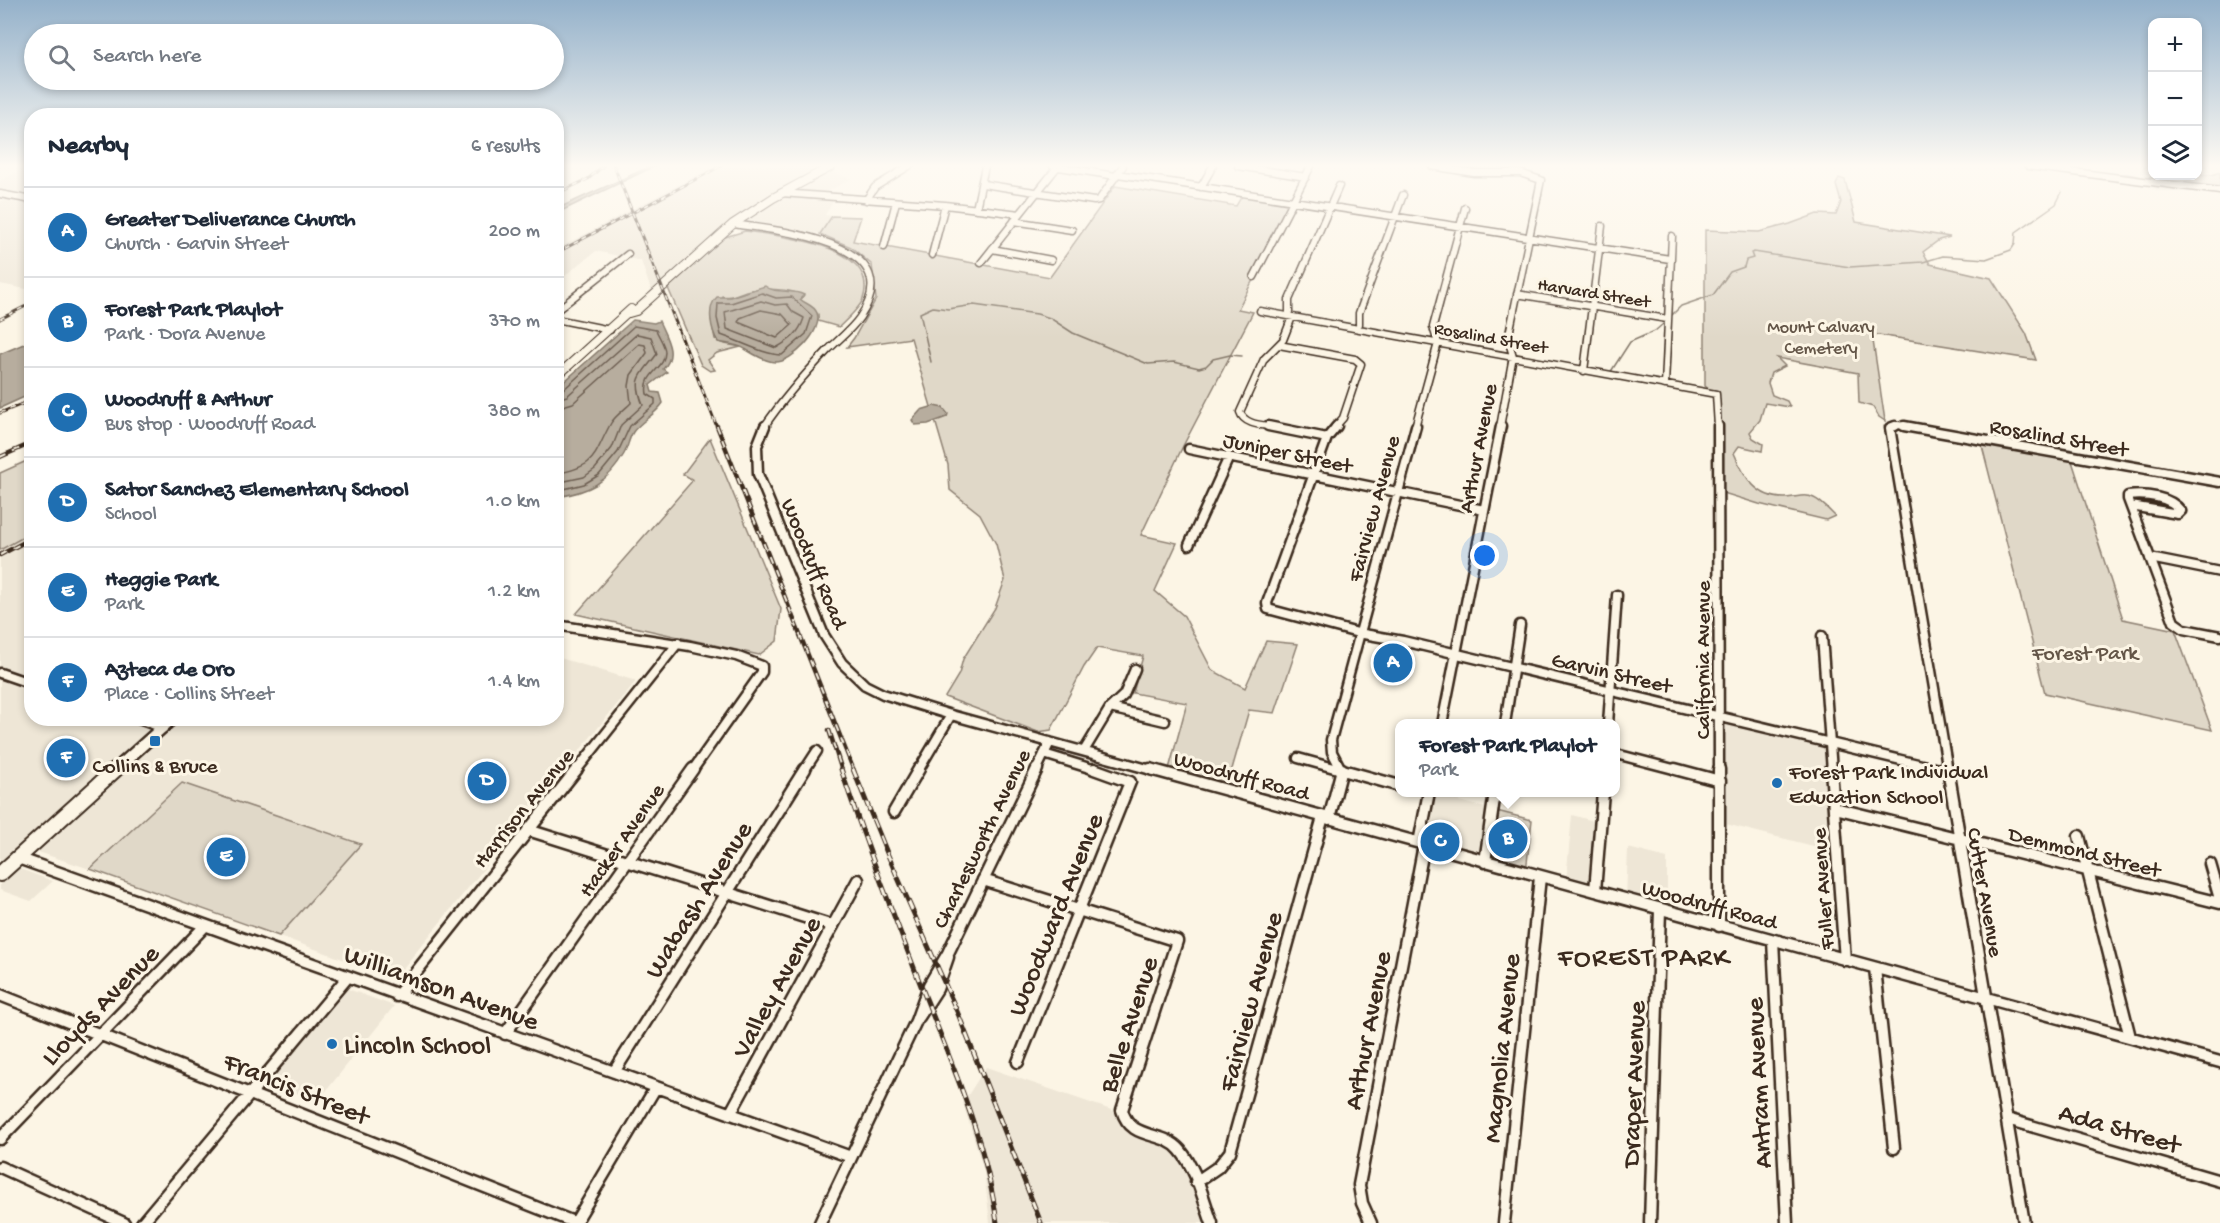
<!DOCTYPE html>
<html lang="en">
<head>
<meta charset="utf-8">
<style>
	:root { --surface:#fff; --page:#f6f6f7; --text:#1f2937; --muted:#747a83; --line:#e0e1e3; --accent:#1f6fb2 }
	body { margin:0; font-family:"Gochi Hand",sans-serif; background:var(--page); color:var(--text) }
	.controls { position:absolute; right:18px; top:18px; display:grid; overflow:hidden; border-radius:12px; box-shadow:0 3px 9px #0003 }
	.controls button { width:54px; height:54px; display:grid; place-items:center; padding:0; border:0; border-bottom:2px solid var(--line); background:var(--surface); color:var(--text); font:30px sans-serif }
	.you { position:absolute; left:1485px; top:556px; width:21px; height:21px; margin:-15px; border:4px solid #fff; border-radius:50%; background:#1a73e8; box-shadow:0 0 0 9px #1a73e833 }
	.badge { display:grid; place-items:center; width:39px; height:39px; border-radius:50%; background:var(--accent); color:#fff; font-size:20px; font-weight:700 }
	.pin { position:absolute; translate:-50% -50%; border:3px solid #fff; box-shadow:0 2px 6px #0006 }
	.popup { position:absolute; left:1395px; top:719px; width:225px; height:78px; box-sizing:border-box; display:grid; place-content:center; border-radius:12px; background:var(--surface); filter:drop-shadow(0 2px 4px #0005); font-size:20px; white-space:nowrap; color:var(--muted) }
	.popup b { font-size:22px; color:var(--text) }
	.popup::after { content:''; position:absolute; left:50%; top:100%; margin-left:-12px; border:12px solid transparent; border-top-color:var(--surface) }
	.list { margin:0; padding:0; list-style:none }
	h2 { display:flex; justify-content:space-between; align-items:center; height:78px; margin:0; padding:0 24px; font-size:26px }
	h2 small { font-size:20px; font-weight:400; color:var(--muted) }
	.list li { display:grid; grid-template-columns:39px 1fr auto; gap:18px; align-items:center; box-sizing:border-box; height:90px; padding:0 24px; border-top:2px solid var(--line) }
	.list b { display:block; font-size:22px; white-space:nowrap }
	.list p { margin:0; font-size:20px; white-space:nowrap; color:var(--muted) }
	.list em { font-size:20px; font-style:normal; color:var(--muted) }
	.icon { flex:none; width:33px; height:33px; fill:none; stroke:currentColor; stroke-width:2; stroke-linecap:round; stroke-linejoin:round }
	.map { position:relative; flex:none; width:2220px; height:1223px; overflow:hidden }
	.search { position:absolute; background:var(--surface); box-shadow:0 3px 9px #0003; left:24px; top:24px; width:540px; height:66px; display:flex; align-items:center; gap:15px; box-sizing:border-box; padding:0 21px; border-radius:33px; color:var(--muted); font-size:22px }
	.panel { position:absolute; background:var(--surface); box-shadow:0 3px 9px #0003; left:24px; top:108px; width:540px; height:618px; border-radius:24px }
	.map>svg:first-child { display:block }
</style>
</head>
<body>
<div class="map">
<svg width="2220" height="1223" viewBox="0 0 2220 1223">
	<rect width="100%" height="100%" fill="#fcf5e5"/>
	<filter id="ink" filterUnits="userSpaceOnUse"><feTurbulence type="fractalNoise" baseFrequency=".0167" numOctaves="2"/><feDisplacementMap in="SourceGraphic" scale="12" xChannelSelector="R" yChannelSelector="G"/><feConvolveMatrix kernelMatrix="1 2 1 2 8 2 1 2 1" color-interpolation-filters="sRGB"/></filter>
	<g filter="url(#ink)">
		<path fill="#eee6d6" d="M28,166h3v35l-31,-6v-14z
			M714,166h112l-85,48 -90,76 -10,-29 -45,-10 -39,31v-33z
			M828,170l23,9 -32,17 -35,-2z
			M782,195l53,3 -10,17 7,1 -12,18 -78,-14z
			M8,199l23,4v87l-31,-6v-82z
			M31,533l1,185 133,1 -165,145v-314z
			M557,657l79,24 -241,297 -116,-42 81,-92 -178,-61 -92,86 -55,-18 146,-132 375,-1z
			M1720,718l109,26 8,108 -115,-29z
			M1433,794l56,15 -6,49 -60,-16z
			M1572,815l32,9 -5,67 -33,-10z
			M1628,848l39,10v52l-41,-11z
			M17,868l36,13 -22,20 -31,-11v-7z
			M348,989l46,17 -76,95 -49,-18z
			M986,1067l134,46 52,33 9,9 29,68h-220l-6,-52 -21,-68z"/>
		<path fill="#e0d8c8" stroke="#8e8173" stroke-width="1.5" d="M2220,172v17l-118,-15h25l21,4 4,-3h60z
			M1839,178l6,2 11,42 94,15 -11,3 -16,12 7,12 61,14 35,55 10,27 -164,-26 13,87 -6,-4 -6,-10 -14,-4 -1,-30 -81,-15 8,8 -14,7 -3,10 4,12 15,6 3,6 -25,-4 -5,17 -10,12 3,6 10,6 -1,7 -23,-5 -5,7c10,24 23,46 52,45 10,0 18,-5 28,0 7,3 15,12 21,18l-9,4 -67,-16 -39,-12 -1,-95 -14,-11v-156l54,2 31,-8 27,-10 19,1 5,-13 -5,-17z
			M1115,186l121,20 7,-12 50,8 -55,107 15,3 -70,134 -42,89 36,8 -22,48 29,25 28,54 33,18 21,-47 32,3 -23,69 -26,-3 -21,73 -59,-14 18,-66 -54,-10 10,-37 -46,-8 -13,19 -33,63 -13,2 -93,-35 14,-23 4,-15 32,-51 10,-28 -9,-36 -16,-30 -30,-24 -2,-25 -37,-127 -64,9 7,-9 22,-39 -4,-34 -21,-18 -31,-13 12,-18 29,1 -8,24 197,36z
			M745,231c33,5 136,13 118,68 -3,9 -17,21 -24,28l-21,-6v-7l-18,-15 3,-3c-11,-8 -44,-8 -57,-5 -9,3 -14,7 -24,5l-11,23 4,20 10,5 16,3 -24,6 -9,7 7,10 -5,1 -9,-6 -33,-77 54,-50z
			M710,438l71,171 -4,32 -18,14 -183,-41 117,-134 -10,-6z
			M1981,442l90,16 52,161 52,11 37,100 -167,-37z
			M31,459v74l-31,17v-77z
			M182,783l179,61 -82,92 -189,-67z
			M1489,809l43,11 -6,51 -43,-13z"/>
		<path fill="#b7ad9e" stroke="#85796b" stroke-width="1.5" d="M651,166h4l-98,47v-4l6,-3z
			M765,286c11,9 26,2 39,9l-4,4c5,5 14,6 17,14 7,18 -26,50 -42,49 -9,0 -22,-8 -30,-13 -7,-5 -19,-5 -27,-7 -7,-12 -12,-35 -1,-45h13z
			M633,320l21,3 5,-2c7,17 19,33 4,48l4,3 -17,13 2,7 8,1 3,10c-8,12 -22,18 -30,29 -4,6 -5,15 -9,22 -16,29 -36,38 -67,43v-109z
			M31,341v53l-31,14v-54z
			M934,406l9,2 5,6 -1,3 -19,7 -13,1 -3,-5 9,-10z"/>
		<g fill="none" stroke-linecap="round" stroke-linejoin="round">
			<path stroke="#6d5e51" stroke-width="1.5" d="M762,293l14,5 16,-1 20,19 -6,18 -24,21c-17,0 -43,-14 -61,-20l-4,-17 1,-15h13z
				M761,301l14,4 12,-1 6,8 11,6c-5,16 -14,22 -28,30l-49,-19 -2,-17z
				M761,310l21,4 10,11 -15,13 -39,-16 2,-4z
				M556,392l7,-2 71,-64 22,4c3,7 9,15 9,22 0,18 -22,20 -18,42l8,5v5l-25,22 -12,26 -19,23 -15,9 -28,7
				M556,399l11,-3 70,-62 14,3 6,17c-16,22 -25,23 -14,51l-22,20 -9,23 -17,21 -11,8 -28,6
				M556,408l17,-5 66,-59 6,1 2,8 -16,22 -2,11 2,17c-6,6 -16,13 -20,20 -19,34 -12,42 -55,51"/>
			<path stroke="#85796b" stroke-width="1.5" d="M1669,318l12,-12 32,-11 17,-23 14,-5 2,-7 7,-2 -2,-5 3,-1 96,15 73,-5 20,-6 43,3 25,-9 4,-6 1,-12 40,-28 6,-12
				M931,362l-11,-49 13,-6 15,2 26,-4 63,9 13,4 23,15 75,31 26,-2 25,6 7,-2 7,-7 17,-4 12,1
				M1610,373l20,-31 25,-11 8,-7"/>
			<g stroke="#3b2a1e" stroke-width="9">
				<path id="minor-far2" d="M1053,166l63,10
					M1238,166l68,11
					M1432,166l42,7h46l21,7 -33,159 5,17 -13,71
					M2028,166l192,25
					M1118,174l552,85
					M983,184l111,17 5,-1 24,-34
					M1201,187l12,-21
					M781,193l164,12 75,9
					M0,194l32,6
					M866,200l9,-13 34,-21
					M976,209l9,-43
					M1014,221l58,9
					M733,224c45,7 178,17 127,93 -8,12 -22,23 -32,33 -23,24 -45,49 -64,77
					M884,247l12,-45
					M992,249l59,11
					M932,255l13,-50
					M981,263l77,-97
					M1254,277l57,-111
					M1517,294l150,25
					M556,311l72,-57
					M1260,311l456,83 2,33
					M1289,312v-12l50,-114
					M556,319l54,11
					M1359,324v-11l44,-118
					M1279,345l76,14 6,5 -18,54 -8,9
					M1584,371l18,-145
					M1665,385l7,-149
					M1275,427c-12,-2 -31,-2 -35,-15l24,-53 19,-19 9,-23
					M1415,427l23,-84 -5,-16 32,-119
					M1891,427l7,-2 14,2"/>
			</g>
			<g stroke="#3b2a1e" stroke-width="13">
				<path id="minor-far1" d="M765,426l-8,20 1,28 66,161 18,28 23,22 18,9 68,21 204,56
					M1268,426l59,12
					M1337,426l-10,12 -60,165 1,6 90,24 45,8 544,130
					M1718,426l1,345
					M1895,426l-5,2 58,343
					M1904,426l316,56
					M1189,449l295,61
					M2131,506l47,8 3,-3c-11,-15 -36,-17 -53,-15v3l46,123 10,7 36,7
					M1189,545l40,-88
					M2150,558l70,14
					M556,625l134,21 46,10 26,10v6l-70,99
					M1822,636l10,135
					M0,673l32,11
					M1110,708l55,13
					M136,718l27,10
					M1442,724l59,-298
					M1505,724l15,-99
					M1608,724l9,-129
					M1084,751l26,-43 14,-13 11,-26
					M1044,754l55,17
					M1616,754l65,17
					M1298,758l47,13
					M576,771l102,-128
					M804,771l13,-20
					M918,771l33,-56
					M1036,771l14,-29
					M1342,771l-10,-19 -1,-12 85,-314"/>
			</g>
			<g stroke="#3b2a1e" stroke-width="15">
				<path id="minor" d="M1150,769l1070,293
					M1339,769l61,17
					M1675,769l45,12
					M1719,769v157
					M1831,769l14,191
					M1940,769l7,2
					M1948,769l76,454
					M1835,808l385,95
					M894,812l25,-43
					M1329,819l13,-50
					M528,830l305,96
					M2079,836l51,201
					M1419,843l10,-51
					M18,858l833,299
					M1485,862l10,-70
					M2210,864l10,35
					M983,880l194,61 -55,169c9,32 40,19 58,40 17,20 23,49 32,73
					M1595,891l8,-99
					M1773,940l14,283
					M1875,968l19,180
					M0,995l576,228
					M397,996l180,-227
					M919,1017l18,-28 11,-32
					M505,1034l188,-265
					M1018,1062l112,-280 -36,-13
					M614,1072l191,-303
					M730,1114l128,-234
					M2007,1119l213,62
					M0,1139l205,-213
					M0,1167l124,56
					M1196,1182l22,-15 12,-15 93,-335
					M142,1223l205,-245
					M575,1223l81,-136
					M820,1223l96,-202 13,-36 19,-32 89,-184
					M1371,1223l-9,-20 -3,-18 65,-340
					M1504,1223l36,-346
					M1650,1223l10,-313"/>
			</g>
			<g stroke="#3b2a1e" stroke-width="10">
				<path id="major-far2" d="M629,313l7,-2 97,-87 40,-26 59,-32
					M556,377l75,-68"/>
			</g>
			<g stroke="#3b2a1e" stroke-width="15">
				<path id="major-far1" d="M114,771l59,-53"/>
			</g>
			<g stroke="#3b2a1e" stroke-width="18">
				<path id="major" d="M0,874l116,-105"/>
			</g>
			<use href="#minor-far2" stroke="#fcf5e5" stroke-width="6"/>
			<use href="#minor-far1" stroke="#fcf5e5" stroke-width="8"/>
			<use href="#minor" stroke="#fcf5e5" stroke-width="10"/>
			<use href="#major-far2" stroke="#fcf5e5" stroke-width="8"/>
			<use href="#major-far1" stroke="#fcf5e5" stroke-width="10"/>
			<use href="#major" stroke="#fcf5e5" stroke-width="14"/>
			<g stroke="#3b2a1e" stroke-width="3">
				<path id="rail-far2" d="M614,166l103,261
					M556,171l8,-5
					M556,194l32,-15 15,-13
					M556,253l165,-87
					M0,319l32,-16
					M0,413l32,-13"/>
			</g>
			<g stroke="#3b2a1e" stroke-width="4.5">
				<path id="rail-far1" d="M717,426l137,345
					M0,457l32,-14
					M0,555l32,-17
					M829,730l13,41"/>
			</g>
			<g stroke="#3b2a1e" stroke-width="5">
				<path id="rail" d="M841,769c26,79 56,155 86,232 29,73 60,144 70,222
					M853,769l34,84 72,163 82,207"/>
			</g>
			<use href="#rail-far2" stroke="#fcf5e5" stroke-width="1.5" stroke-dasharray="5" stroke-linecap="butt"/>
			<use href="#rail-far1" stroke="#fcf5e5" stroke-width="2" stroke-dasharray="7" stroke-linecap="butt"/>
			<use href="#rail" stroke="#fcf5e5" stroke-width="3" stroke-dasharray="9" stroke-linecap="butt"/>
		</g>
	</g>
	<linearGradient id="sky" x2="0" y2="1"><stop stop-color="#94b1ca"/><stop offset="0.49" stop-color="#fefaf3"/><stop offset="1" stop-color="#fefaf3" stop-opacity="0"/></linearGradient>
	<rect width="2220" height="338" fill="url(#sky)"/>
	<g fill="#1f6fb2" stroke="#fcf5e5" stroke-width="2">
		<rect x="149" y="735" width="12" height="12" rx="3"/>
		<circle cx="1777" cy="783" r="6"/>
		<circle cx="332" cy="1044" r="6"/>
	</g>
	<g text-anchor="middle" stroke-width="6" stroke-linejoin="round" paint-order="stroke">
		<g font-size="18" fill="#3b2a1e" stroke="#fcf5e5">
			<text transform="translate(1594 292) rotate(9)" y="6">Harvard Street</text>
			<text transform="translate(1491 337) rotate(10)" y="6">Rosalind Street</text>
		</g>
		<g font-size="18" fill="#645648" stroke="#fcf5e5">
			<text x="1821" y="332">Mount Calvary<tspan x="1821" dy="21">Cemetery</tspan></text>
		</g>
		<g font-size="22" fill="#3b2a1e" stroke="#fcf5e5">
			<text transform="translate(2059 436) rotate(10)" y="8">Rosalind Street</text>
			<text transform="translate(1476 448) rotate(-79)" y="8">Arthur Avenue</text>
			<text transform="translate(1288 451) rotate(12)" y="8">Juniper Street</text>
			<text transform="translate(1372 508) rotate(-75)" y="8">Fairview Avenue</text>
			<text transform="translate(816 563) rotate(67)" y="8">Woodruff Road</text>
			<text transform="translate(1701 660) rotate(-90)" y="8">California Avenue</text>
			<text transform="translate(1612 671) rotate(13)" y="8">Garvin Street</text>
			<text transform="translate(1242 774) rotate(15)" y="8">Woodruff Road</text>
			<text transform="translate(522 807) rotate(-51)" y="8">Harrison Avenue</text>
			<text transform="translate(980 838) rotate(-64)" y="8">Charlesworth Avenue</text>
			<text transform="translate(620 839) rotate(-55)" y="8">Hacker Avenue</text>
			<text transform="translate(2085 850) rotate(14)" y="8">Demmond Street</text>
			<text transform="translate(1821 889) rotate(-94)" y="8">Fuller Avenue</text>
			<text transform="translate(1987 892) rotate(80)" y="8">Cutter Avenue</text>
			<text transform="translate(1710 903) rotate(15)" y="8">Woodruff Road</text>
		</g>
		<g font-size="22" fill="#645648" stroke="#fcf5e5">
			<text x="2085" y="659">Forest Park</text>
		</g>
		<g font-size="22" fill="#3b2a1e" stroke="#fcf5e5">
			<text x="155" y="772">Collins &amp; Bruce</text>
			<text x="1789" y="778" text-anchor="start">Forest Park Individual<tspan x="1789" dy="25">Education School</tspan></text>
		</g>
		<g font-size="27" fill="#3b2a1e" stroke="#fcf5e5">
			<text transform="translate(697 899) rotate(-58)" y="9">Wabash Avenue</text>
			<text transform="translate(1054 914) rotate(-68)" y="9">Woodward Avenue</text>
			<text transform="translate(442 986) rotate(20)" y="9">Williamson Avenue</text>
			<text transform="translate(775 986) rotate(-61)" y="9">Valley Avenue</text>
			<text transform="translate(1249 1001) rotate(-75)" y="9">Fairview Avenue</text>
			<text transform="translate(99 1004) rotate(-46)" y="9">Lloyds Avenue</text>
			<text transform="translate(1127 1024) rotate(-72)" y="9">Belle Avenue</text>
			<text transform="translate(1366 1030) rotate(-79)" y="9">Arthur Avenue</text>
			<text transform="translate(1500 1048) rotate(-84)" y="9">Magnolia Avenue</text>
			<text transform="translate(1757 1083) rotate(-93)" y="9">Antram Avenue</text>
			<text transform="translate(1632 1084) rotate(-88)" y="9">Draper Avenue</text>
			<text transform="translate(297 1087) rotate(22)" y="9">Francis Street</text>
			<text transform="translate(2120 1127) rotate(16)" y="9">Ada Street</text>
		</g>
		<g font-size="27" fill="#3b2a1e" stroke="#fcf5e5" text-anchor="start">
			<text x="344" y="1053">Lincoln School</text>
		</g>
		<g font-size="28" letter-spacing="1.5" fill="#3b2a1e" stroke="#fcf5e5">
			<text x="1644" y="965">FOREST PARK</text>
		</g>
	</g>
</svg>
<div class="controls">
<button>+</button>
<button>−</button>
<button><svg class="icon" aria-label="layers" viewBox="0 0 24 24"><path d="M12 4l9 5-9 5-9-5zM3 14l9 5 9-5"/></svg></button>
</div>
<div class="you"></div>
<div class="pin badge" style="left:1393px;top:663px">A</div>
<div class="pin badge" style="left:1508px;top:839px">B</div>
<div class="popup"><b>Forest Park Playlot</b>Park</div>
<div class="pin badge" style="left:1440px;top:842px">C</div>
<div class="pin badge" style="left:487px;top:781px">D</div>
<div class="pin badge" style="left:226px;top:857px">E</div>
<div class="pin badge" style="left:66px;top:758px">F</div>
<div class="search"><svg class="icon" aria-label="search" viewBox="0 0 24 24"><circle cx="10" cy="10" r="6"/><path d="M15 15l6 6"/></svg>Search here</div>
<section class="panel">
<h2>Nearby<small>6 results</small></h2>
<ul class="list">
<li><span class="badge">A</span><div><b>Greater Deliverance Church</b><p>Church · Garvin Street</p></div><em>200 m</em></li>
<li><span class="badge">B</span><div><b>Forest Park Playlot</b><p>Park · Dora Avenue</p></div><em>370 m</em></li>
<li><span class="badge">C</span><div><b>Woodruff &amp; Arthur</b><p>Bus stop · Woodruff Road</p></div><em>380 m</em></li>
<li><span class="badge">D</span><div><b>Sator Sanchez Elementary School</b><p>School</p></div><em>1.0 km</em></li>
<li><span class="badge">E</span><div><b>Heggie Park</b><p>Park</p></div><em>1.2 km</em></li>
<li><span class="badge">F</span><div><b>Azteca de Oro</b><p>Place · Collins Street</p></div><em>1.4 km</em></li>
</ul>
</section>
</div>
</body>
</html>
